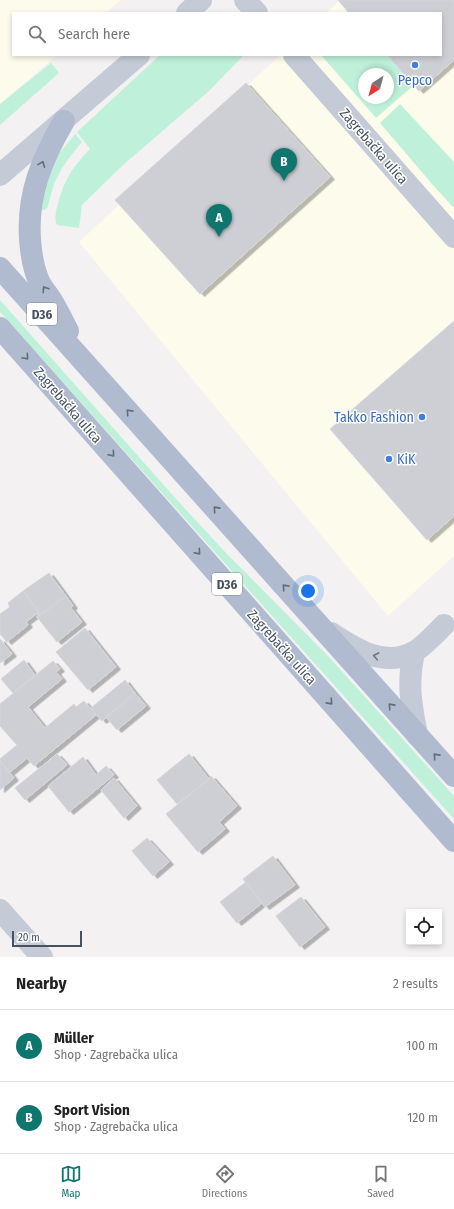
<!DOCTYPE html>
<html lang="en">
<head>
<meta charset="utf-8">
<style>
	:root { --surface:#fff; --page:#f6f6f6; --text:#222; --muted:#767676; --line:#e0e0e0; --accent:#0f766e }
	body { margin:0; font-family:"Fira Sans Condensed",sans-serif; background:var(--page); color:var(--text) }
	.controls { position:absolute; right:12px; bottom:12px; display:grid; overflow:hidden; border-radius:0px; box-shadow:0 2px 6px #0003 }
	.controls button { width:36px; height:36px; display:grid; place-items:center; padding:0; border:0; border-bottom:1px solid var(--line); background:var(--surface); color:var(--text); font:20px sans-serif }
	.compass { position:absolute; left:358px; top:68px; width:36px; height:36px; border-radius:50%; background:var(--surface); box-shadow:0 2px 6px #0003; rotate:216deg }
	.scale { position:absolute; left:12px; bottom:10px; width:70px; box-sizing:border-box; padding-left:4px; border:2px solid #48515f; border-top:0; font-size:11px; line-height:14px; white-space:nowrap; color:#48515f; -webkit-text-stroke:3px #fff; paint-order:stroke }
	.you { position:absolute; left:308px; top:591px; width:14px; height:14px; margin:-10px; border:3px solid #fff; border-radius:50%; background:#1a73e8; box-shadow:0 0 0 6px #1a73e833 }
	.badge { display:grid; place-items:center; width:26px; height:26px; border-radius:50%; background:var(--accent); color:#fff; font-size:13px; font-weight:700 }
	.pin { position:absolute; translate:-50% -33px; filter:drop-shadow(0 1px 2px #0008) }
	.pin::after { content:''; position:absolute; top:21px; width:14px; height:12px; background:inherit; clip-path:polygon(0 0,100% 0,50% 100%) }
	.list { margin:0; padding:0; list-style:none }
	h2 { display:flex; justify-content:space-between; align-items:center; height:52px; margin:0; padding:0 16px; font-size:17px }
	h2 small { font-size:13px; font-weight:400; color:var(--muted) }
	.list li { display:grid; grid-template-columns:26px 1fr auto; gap:12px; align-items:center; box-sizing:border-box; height:72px; padding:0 16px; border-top:1px solid var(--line) }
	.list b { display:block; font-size:15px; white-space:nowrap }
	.list p { margin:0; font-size:13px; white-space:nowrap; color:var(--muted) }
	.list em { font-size:13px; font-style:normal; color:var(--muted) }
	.icon { flex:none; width:22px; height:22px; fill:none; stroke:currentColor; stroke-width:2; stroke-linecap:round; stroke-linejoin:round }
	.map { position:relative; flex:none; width:454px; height:957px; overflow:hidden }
	.search { position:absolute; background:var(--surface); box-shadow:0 2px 6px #0003; left:12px; right:12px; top:12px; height:44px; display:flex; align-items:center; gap:10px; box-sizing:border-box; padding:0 14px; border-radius:0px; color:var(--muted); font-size:15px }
	.sheet { height:196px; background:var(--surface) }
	nav { display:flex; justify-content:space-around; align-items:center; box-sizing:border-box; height:56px; border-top:1px solid var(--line); background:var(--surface); font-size:11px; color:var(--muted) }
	nav a { display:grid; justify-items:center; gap:2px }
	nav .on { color:var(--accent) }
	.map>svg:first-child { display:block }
</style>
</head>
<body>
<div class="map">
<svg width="454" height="957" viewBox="0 0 454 957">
	<defs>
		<filter id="shadow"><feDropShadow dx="4.5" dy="2.5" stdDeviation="0" flood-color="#0004"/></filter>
	</defs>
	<rect width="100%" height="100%" fill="#f3f1f1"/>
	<path fill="#fdfbeb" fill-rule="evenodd" d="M0,0h121l-15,13h-93v42h44l-57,49z
		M340,0h114v556l-66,60 -309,-374 201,-187h161v-42h-115zM364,74h24v24h-24z"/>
	<path fill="#bff1da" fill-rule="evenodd" d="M160,55h84l-35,36 -86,74 -41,40 -3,23 -22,-3c-3,-6 -1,-15 1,-21 7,-26 14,-36 32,-55l-13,-17z
		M321,55h66l27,30 -38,33zM364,74h24v24h-24z
		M51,63l8,10 -59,52v-21z
		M400,104l54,58v45l-2,-1 -20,-22 -52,-61z
		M75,134l7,8c-11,13 -22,27 -28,42 -3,8 -4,17 -7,24l-3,2h-3l-3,-8 20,-47z
		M0,300l177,200 50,54 102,103 125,139v23l-454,-507z"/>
	<path fill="#cdcfd5" stroke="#d5d6dc" filter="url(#shadow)" d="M338,0h116v60l-35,31 -32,-36h54v-42h-92z
		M246,83l84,94 -130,117 -85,-94z
		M454,321v195l-27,24 -97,-111z
		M49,573l17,23 -29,21 2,-5 -16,-21z
		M23,591l16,21 -13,10 2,3 -21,17 -7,-8v-20l10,-7 -2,-4z
		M66,596l7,10 -2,2 11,14 -25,20 -20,-25z
		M85,628l31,39 -28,23 -32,-38z
		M0,639l12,15 -12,9z
		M24,660l11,15 -22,18 -12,-14z
		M53,661l7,8 -4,3 6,7 -34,28 17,21 29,-24 2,3 8,-6 12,14 -62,51 -7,-8 -18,15 -9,-12v-2l17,-14 -17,-19v-22z
		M125,680l10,13 -33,28 -11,-13z
		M135,693l11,13 -29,24 -11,-13z
		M57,754l10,11 -42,35 -10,-12z
		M189,754l20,25 -32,25 -20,-24z
		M83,757l13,18 10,-9 8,9 -45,37 -21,-26z
		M0,761l14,17 -14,12z
		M211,776l26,30 -18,16 6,7 -27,23 -32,-38 43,-35z
		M114,778l23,28 -13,12 -23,-28z
		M147,838l22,24 -16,14 -21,-25z
		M273,856l22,29 -30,22 -22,-28z
		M246,882l16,21 -25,20 -17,-21z
		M301,897l24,30 -25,20 -24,-31z"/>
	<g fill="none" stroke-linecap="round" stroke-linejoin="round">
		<path stroke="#c4cbd6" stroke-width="22" d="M245,0l12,13
			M187,13l14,-13
			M294,55l160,182
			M0,175l139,-120
			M331,633c24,16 53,35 83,19 9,-5 22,-19 30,-27
			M414,652c-7,30 -3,53 3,83
			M0,910l42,47"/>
		<path stroke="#b0bbd0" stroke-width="22" d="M64,121c-22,38 -37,73 -34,118 1,14 3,29 9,42 3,7 9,13 13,20 6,10 11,20 16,30
			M0,268l454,508
			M0,328l454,513"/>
	</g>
	<defs><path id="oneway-chevron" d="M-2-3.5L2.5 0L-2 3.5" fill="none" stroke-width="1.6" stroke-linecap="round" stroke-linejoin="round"/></defs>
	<g stroke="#626c7b">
		<use href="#oneway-chevron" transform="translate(42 164) rotate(-69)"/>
		<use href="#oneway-chevron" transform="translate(45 289) rotate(-123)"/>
		<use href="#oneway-chevron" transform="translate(26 357) rotate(49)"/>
		<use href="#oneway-chevron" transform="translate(129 412) rotate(-132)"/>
		<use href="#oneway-chevron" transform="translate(112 454) rotate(49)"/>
		<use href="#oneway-chevron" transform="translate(216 509) rotate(-132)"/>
		<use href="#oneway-chevron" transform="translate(198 552) rotate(49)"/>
		<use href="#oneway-chevron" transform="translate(285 587) rotate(-132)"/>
		<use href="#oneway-chevron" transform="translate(330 702) rotate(48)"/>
		<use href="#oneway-chevron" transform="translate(391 706) rotate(-132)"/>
		<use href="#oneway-chevron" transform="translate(436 756) rotate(-132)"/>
	</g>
	<use stroke="#6d7683" href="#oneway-chevron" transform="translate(376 656) rotate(-169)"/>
	<g fill="#3f7fe0" stroke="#fff" stroke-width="1.5">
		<circle cx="415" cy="65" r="4"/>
		<circle cx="422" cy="417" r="4"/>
		<circle cx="389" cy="459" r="4"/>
	</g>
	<g text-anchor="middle" stroke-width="3" stroke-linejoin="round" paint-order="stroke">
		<g fill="#fff" stroke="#7f858f" stroke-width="1">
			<rect x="27" y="303" width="30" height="22" rx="3"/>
			<rect x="212" y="573" width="30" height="22" rx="3"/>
		</g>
		<g font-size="13" font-weight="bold" fill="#48515f">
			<text x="42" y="319">D36</text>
			<text x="227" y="589">D36</text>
		</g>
		<g font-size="14" fill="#366cbe" stroke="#fff">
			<text x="415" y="85">Pepco</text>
			<text x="414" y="422" text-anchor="end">Takko Fashion</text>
			<text x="397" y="464" text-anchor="start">KiK</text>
		</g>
		<g font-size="14" fill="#48515f" stroke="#fff">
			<text transform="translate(374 146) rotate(49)" y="5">Zagrebačka ulica</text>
			<text transform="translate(68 405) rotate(49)" y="5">Zagrebačka ulica</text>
			<text transform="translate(282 647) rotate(48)" y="5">Zagrebačka ulica</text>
		</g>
	</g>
</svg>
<div class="controls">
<button><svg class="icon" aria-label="locate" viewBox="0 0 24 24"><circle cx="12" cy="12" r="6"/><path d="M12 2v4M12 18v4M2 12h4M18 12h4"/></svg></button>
</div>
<svg class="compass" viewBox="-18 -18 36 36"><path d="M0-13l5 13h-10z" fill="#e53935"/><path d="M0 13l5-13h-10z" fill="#767676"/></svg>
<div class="scale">20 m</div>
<div class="you"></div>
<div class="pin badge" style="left:219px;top:237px">A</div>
<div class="pin badge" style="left:284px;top:181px">B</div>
<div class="search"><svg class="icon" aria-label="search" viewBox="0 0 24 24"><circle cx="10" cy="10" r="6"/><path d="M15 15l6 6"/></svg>Search here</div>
</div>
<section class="sheet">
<h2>Nearby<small>2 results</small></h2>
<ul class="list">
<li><span class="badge">A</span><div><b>Müller</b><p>Shop · Zagrebačka ulica</p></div><em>100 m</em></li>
<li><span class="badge">B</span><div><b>Sport Vision</b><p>Shop · Zagrebačka ulica</p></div><em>120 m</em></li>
</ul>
</section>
<nav>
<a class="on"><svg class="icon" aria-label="map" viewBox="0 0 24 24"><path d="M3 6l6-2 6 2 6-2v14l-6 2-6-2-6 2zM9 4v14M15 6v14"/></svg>Map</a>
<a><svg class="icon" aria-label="directions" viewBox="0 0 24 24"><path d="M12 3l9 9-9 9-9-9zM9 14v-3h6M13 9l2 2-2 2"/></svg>Directions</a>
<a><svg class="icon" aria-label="saved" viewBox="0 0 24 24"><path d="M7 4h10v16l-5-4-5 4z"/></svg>Saved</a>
</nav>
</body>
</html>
